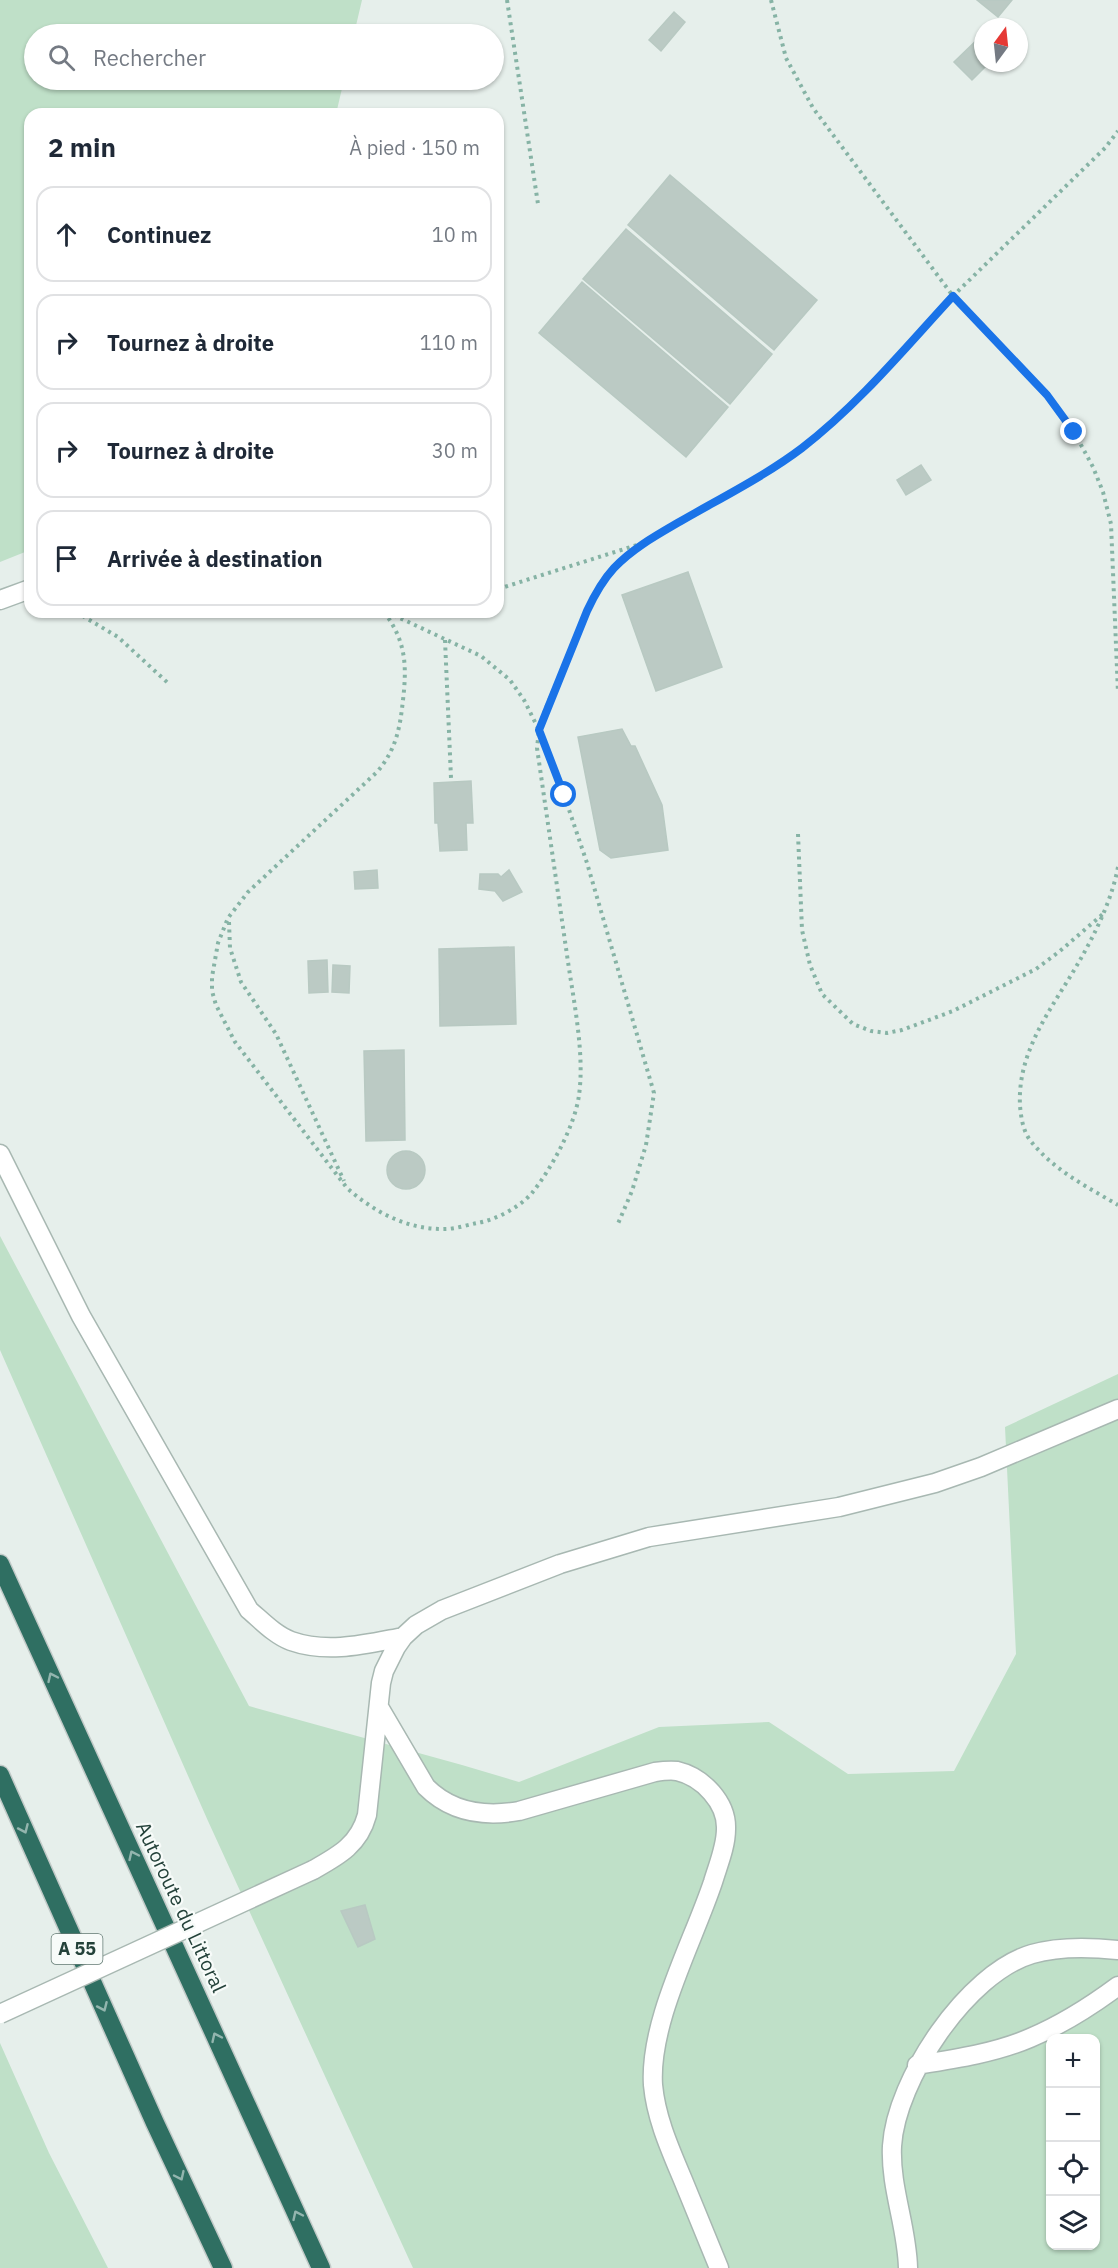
<!DOCTYPE html>
<html lang="fr">
<head>
<meta charset="utf-8">
<style>
	:root { --surface:#fff; --page:#f6f6f7; --text:#1f2937; --muted:#747a83; --line:#e0e1e3 }
	body { margin:0; font-family:"IBM Plex Sans",sans-serif; background:var(--page); color:var(--text) }
	.controls { position:absolute; right:18px; bottom:18px; display:grid; overflow:hidden; border-radius:12px; box-shadow:0 2px 4px #0004 }
	.controls button { width:54px; height:54px; display:grid; place-items:center; padding:0; border:0; border-bottom:2px solid var(--line); background:var(--surface); color:var(--text); font:30px sans-serif }
	.compass { position:absolute; left:974px; top:18px; width:54px; height:54px; border-radius:50%; background:var(--surface); box-shadow:0 2px 4px #0004; rotate:15deg }
	.stop { position:absolute; width:18px; height:18px; margin:-14px; border:4px solid #1a73e8; border-radius:50%; background:#fff }
	.stop.end { background:#1a73e8; border-color:#fff; box-shadow:0 2px 6px #0008 }
	.list { margin:0; padding:0; list-style:none }
	h2 { display:flex; justify-content:space-between; align-items:center; height:78px; margin:0; padding:0 24px; font-size:26px }
	h2 small { font-size:20px; font-weight:400; color:var(--muted) }
	.list li { display:grid; grid-template-columns:39px 1fr auto; gap:18px; align-items:center; box-sizing:border-box; height:96px; margin:0 12px 12px; padding:0 12px; border:2px solid var(--line); border-radius:18px }
	.list b { display:block; font-size:22px; white-space:nowrap }
	.list em { font-size:20px; font-style:normal; color:var(--muted) }
	.icon { flex:none; width:33px; height:33px; fill:none; stroke:currentColor; stroke-width:2; stroke-linecap:round; stroke-linejoin:round }
	.map { position:relative; flex:none; width:1118px; height:2268px; overflow:hidden }
	.search { position:absolute; background:var(--surface); box-shadow:0 2px 4px #0004; left:24px; top:24px; width:480px; height:66px; display:flex; align-items:center; gap:15px; box-sizing:border-box; padding:0 21px; border-radius:33px; color:var(--muted); font-size:22px }
	.panel { position:absolute; background:var(--surface); box-shadow:0 2px 4px #0004; left:24px; top:108px; width:480px; height:510px; border-radius:18px }
	.map>svg:first-child { display:block }
</style>
</head>
<body>
<div class="map">
<svg width="1118" height="2268" viewBox="0 0 1118 2268">
	<rect width="100%" height="100%" fill="#e6efeb"/>
	<path fill="#bfe0c8" fill-rule="evenodd" d="M0,0h362l-8,34h-320v46h310l-8,34h-306v436l-30,12z
		M0,1236l249,470 213,59 57,17 140,-55 110,-5 79,52 106,-3 62,-117 -11,-227 113,-53v894h-705l-205,-447 -208,-471zM1050,2038h46v208h-46z
		M0,2043l49,110 59,115h-108z"/>
	<path fill="#bbcac4" stroke="#b8c9c2" stroke-width="1.5" d="M977,0h35l-14,17z
		M674,12l11,10 -24,29 -12,-11z
		M983,34v29h6l-17,17 -18,-18z
		M670,175l147,125 -43,50 -146,-125z
		M626,229l146,125 -42,50 -147,-125z
		M582,282l146,125 -42,50 -147,-124z
		M921,465l10,15 -25,15 -9,-15z
		M688,572l34,95 -66,24 -34,-96z
		M622,729l9,17h4l27,59 6,45 -57,8 -11,-8 -22,-113z
		M471,781l2,42h-7l1,27 -27,1 -2,-28h-3l-1,-40z
		M377,870l1,18 -23,1 -1,-17z
		M509,870l13,22 -19,9 -8,-10 -16,-2 1,-15h18l3,3z
		M514,947l2,77 -76,2 -1,-77z
		M327,960l1,32 -19,1 -1,-32z
		M333,965l17,1 -1,27 -17,-1z
		M404,1050l1,90 -39,1 -2,-90z
		M387 1170a19 19 0 1 1 38 0a19 19 0 1 1-38 0Z
		M365,1905l10,34 -17,8 -17,-36z"/>
	<g fill="none" stroke-linecap="round" stroke-linejoin="round">
		<g stroke="#a8b8b2" stroke-width="21">
			<path id="minor" d="M0,600l30,-11
				M0,1154l81,162 168,294c13,11 26,25 42,31 37,13 75,3 112,-4
				M379,1707l47,80c26,26 59,30 93,24l136,-39c7,-1 15,-2 22,-1 26,6 50,32 49,58 0,18 -8,36 -13,53 -20,60 -64,140 -60,203 3,33 17,64 30,95 12,29 24,59 36,88
				M313,1870c25,-14 46,-25 54,-55l14,-132 3,-12 12,-24 7,-10 13,-12 26,-15 118,-46 89,-27 190,-30 96,-24 46,-16 137,-58
				M917,2065c38,-6 78,-12 113,-27 31,-13 61,-32 88,-52
				M908,2268c-1,-42 -18,-80 -16,-122 4,-66 75,-173 140,-192 27,-8 58,-7 86,-4"/>
		</g>
		<g stroke="#c2cac8" stroke-width="21">
			<path id="highway" d="M0,1564l321,704
				M0,1775l155,348 68,145"/>
		</g>
		<path stroke="#86b3a5" stroke-width="4" stroke-dasharray="3 4.5" stroke-linecap="butt" d="M507,0l31,204
			M771,0l15,58 27,50 140,188 94,99 27,37 19,35 10,25 8,32 7,169
			M498,589l142,-45
			M76,612l42,25 51,47
			M384,612c22,29 23,53 19,88 -3,28 -7,50 -26,72l-129,120 -20,26 -10,25 -6,34v14l4,14 19,37 112,146c27,24 61,42 98,41 10,0 22,-4 32,-6 18,-3 42,-15 55,-30 19,-24 43,-67 47,-98 6,-42 -6,-97 -12,-140 -10,-69 -20,-138 -30,-207l2,-18 6,-20 42,-99 9,-19 16,-22 31,-27 122,-71 36,-23 33,-28 35,-34 84,-91 152,-148 13,-17
			M387,612l94,44 29,24 14,20 15,30 25,65 23,68 67,230 -8,52 -14,46 -15,35
			M445,640l6,138
			M798,834l4,96 8,35 12,29 31,30 18,7 16,2 15,-3 51,-19 83,-42 24,-18 43,-37
			M1118,867c-6,32 -22,65 -38,93 -26,46 -63,89 -60,146 1,11 3,25 10,34 22,29 57,47 88,65
			M229,922l1,26 11,34 35,52 68,147"/>
		<use href="#minor" stroke="#fff" stroke-width="18"/>
		<use href="#highway" stroke="#2f6f62" stroke-width="18"/>
		<g stroke="#a8b8b2" stroke-width="21" stroke-linecap="butt">
			<path id="minor-bridge" d="M0,2014l313,-144"/>
		</g>
		<use href="#minor-bridge" stroke="#fff" stroke-width="18"/>
	</g>
	<defs><path id="oneway-chevron" d="M-2-3.5L2.5 0L-2 3.5" fill="none" stroke-width="1.6" stroke-linecap="round" stroke-linejoin="round" transform="scale(1.5)"/></defs>
	<g stroke="#93b5ae">
		<use href="#oneway-chevron" transform="translate(52 1677) rotate(-115)"/>
		<use href="#oneway-chevron" transform="translate(24 1829) rotate(66)"/>
		<use href="#oneway-chevron" transform="translate(133 1855) rotate(-115)"/>
		<use href="#oneway-chevron" transform="translate(103 2007) rotate(66)"/>
		<use href="#oneway-chevron" transform="translate(216 2037) rotate(-115)"/>
		<use href="#oneway-chevron" transform="translate(180 2176) rotate(65)"/>
		<use href="#oneway-chevron" transform="translate(297 2215) rotate(-115)"/>
	</g>
	<g fill="none" stroke-linecap="round" stroke-linejoin="round">
		<path stroke="#1a73e8" stroke-width="8" d="M564,795l-25,-65 48,-119c7,-15 15,-30 27,-43 19,-20 43,-33 67,-47 40,-23 84,-45 121,-73 57,-44 103,-100 151,-152l94,99 27,37"/>
	</g>
	<g text-anchor="middle" stroke-width="4.5" stroke-linejoin="round" paint-order="stroke">
		<rect fill="#f7fbf9" stroke="#637a73" stroke-width="1.5" x="51.5" y="1934" width="51" height="30" rx="4.5"/>
		<g font-size="18" font-weight="bold" fill="#24423a">
			<text x="77" y="1955">A 55</text>
		</g>
		<g font-size="20" fill="#24423a" stroke="#f7fbf9">
			<text transform="translate(181 1907) rotate(65)" y="7">Autoroute du Littoral</text>
		</g>
	</g>
</svg>
<div class="controls">
<button>+</button>
<button>−</button>
<button><svg class="icon" aria-label="locate" viewBox="0 0 24 24"><circle cx="12" cy="12" r="6"/><path d="M12 2v4M12 18v4M2 12h4M18 12h4"/></svg></button>
<button><svg class="icon" aria-label="layers" viewBox="0 0 24 24"><path d="M12 4l9 5-9 5-9-5zM3 14l9 5 9-5"/></svg></button>
</div>
<svg class="compass" viewBox="-18 -18 36 36"><path d="M0-13l5 13h-10z" fill="#e53935"/><path d="M0 13l5-13h-10z" fill="#747a83"/></svg>
<div class="stop" style="left:564px;top:795px"></div>
<div class="stop end" style="left:1074px;top:432px"></div>
<div class="search"><svg class="icon" aria-label="search" viewBox="0 0 24 24"><circle cx="10" cy="10" r="6"/><path d="M15 15l6 6"/></svg>Rechercher</div>
<section class="panel">
<h2>2 min<small>À pied · 150 m</small></h2>
<ul class="list">
<li><svg class="icon" aria-label="ahead" viewBox="0 0 24 24"><path d="M12 20V5M6 11l6-6 6 6"/></svg><div><b>Continuez</b></div><em>10 m</em></li>
<li><svg class="icon" aria-label="right" viewBox="0 0 24 24"><path d="M7 20v-9h11M14 6l5 5-5 5"/></svg><div><b>Tournez à droite</b></div><em>110 m</em></li>
<li><svg class="icon" aria-label="right" viewBox="0 0 24 24"><path d="M7 20v-9h11M14 6l5 5-5 5"/></svg><div><b>Tournez à droite</b></div><em>30 m</em></li>
<li><svg class="icon" aria-label="arrive" viewBox="0 0 24 24"><path d="M6 21V4h12l-3 4 3 4H6"/></svg><div><b>Arrivée à destination</b></div></li>
</ul>
</section>
</div>
</body>
</html>
